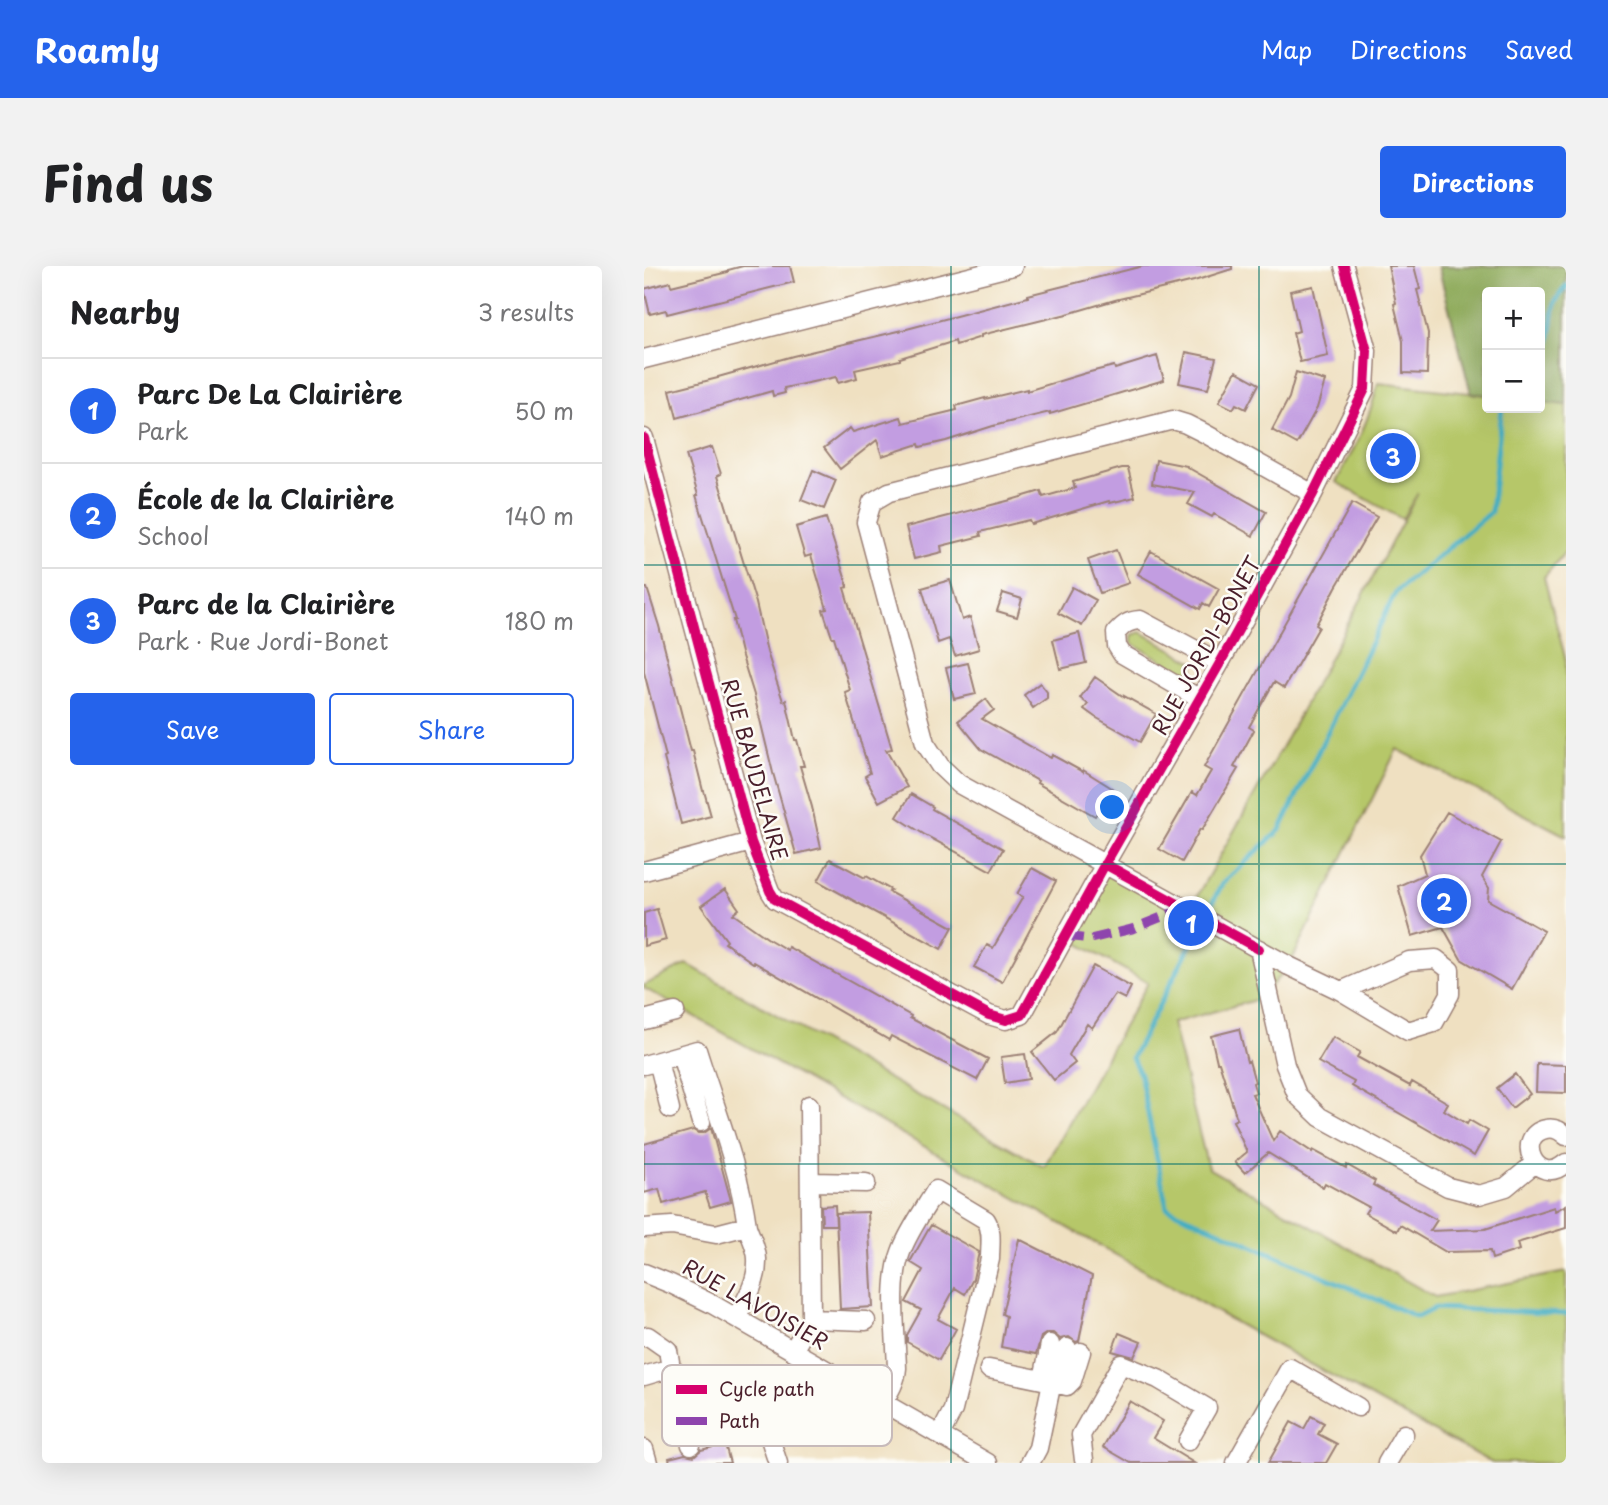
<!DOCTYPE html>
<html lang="en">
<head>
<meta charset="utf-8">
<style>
	:root { --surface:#fff; --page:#f2f2f2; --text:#202124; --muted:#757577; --line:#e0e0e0; --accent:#2563eb }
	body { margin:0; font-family:"Playpen Sans",sans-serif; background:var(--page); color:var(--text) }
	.controls { position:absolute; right:21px; top:21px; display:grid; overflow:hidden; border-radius:7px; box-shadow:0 7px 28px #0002 }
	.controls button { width:63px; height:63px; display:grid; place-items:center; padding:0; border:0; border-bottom:2px solid var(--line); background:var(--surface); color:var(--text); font:35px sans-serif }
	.you { position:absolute; left:469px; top:542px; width:24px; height:24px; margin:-18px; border:5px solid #fff; border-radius:50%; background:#1a73e8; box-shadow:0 0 0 10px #1a73e833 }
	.badge { display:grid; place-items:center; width:46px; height:46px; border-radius:50%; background:var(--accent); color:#fff; font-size:23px; font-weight:700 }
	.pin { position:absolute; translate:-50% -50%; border:4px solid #fff; box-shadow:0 2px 7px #0006 }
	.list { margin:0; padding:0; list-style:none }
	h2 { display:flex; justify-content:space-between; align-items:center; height:91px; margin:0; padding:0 28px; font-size:30px }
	h2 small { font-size:23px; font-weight:400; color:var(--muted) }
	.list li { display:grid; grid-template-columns:46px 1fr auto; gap:21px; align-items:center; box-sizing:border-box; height:105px; padding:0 28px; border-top:2px solid var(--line) }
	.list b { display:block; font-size:26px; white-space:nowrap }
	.list p { margin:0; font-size:23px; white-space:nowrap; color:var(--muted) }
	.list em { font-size:23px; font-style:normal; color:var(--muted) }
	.actions { display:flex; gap:14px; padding:21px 28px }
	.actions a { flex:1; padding:16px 0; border:2px solid var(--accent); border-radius:7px; text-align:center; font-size:24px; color:var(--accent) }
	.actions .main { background:var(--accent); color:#fff }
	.map { position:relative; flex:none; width:922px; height:1197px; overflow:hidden; border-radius:7px }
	header { display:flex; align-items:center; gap:42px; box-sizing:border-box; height:98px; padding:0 35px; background:var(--accent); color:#fff }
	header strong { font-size:33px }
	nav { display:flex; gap:38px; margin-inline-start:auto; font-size:24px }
	.intro { display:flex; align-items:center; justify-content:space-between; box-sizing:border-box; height:168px; padding:0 42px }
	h1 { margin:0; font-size:49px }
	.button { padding:18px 32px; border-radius:7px; background:var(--accent); color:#fff; font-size:24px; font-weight:700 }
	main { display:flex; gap:42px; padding:0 42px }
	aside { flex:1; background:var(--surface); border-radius:7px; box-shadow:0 7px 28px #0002 }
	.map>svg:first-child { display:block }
</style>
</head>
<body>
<header>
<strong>Roamly</strong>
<nav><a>Map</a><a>Directions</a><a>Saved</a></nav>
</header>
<div class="intro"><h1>Find us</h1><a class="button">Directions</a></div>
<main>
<aside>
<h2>Nearby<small>3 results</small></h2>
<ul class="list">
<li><span class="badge">1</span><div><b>Parc De La Clairière</b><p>Park</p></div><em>50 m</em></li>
<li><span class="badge">2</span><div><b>École de la Clairière</b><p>School</p></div><em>140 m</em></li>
<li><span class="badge">3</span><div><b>Parc de la Clairière</b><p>Park · Rue Jordi-Bonet</p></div><em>180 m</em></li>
</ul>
<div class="actions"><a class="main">Save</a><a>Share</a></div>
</aside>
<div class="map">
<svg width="922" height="1197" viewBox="0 0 922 1197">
	<rect width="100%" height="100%" fill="#fdfcf7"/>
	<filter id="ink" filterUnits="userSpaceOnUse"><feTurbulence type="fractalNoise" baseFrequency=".0143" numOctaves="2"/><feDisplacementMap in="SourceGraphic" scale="14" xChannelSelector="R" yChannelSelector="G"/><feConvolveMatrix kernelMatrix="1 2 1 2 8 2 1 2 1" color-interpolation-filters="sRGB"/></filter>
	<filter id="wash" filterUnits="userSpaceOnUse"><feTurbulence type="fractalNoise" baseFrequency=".00686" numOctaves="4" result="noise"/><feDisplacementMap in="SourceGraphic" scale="28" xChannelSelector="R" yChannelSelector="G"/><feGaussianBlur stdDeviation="1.57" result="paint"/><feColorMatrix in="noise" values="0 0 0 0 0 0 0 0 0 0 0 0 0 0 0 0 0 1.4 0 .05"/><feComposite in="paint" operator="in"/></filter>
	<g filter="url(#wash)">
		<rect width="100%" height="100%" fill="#efe0c1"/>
		<path fill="#b6c769" stroke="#80734a" stroke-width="2" d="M734,117l109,12v13h53v-6l26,3v146l-22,26 22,84v175l-169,-87 -108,217 -30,33 -87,24 36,145 227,129 131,-25v191h-74l-229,-125 -619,-350v-3l43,-21 357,203 104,-184 -83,-47 40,-72 84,46 94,-165 135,-252 -16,26 -66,-37c18,-33 34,-62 42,-99z
			M497,366l51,29 2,7 -3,5 -5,1 -54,-31v-8z"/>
		<path fill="#90ac5d" stroke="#6d6644" stroke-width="2" d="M794,0h128v139l-26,-3v-110h-53v103l-16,-2z"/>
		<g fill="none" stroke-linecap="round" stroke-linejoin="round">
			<path stroke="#43adc2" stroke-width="5" d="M896,108l5,-4 10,-68 11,-16
				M858,142l-11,104 -95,80 -116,238 -58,54 -90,174 8,16 27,134 250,109 18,-9 131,6"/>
		</g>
		<g id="blocks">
			<path fill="#c29de1" d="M99,0h47l4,16 -127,32 -1,-4 -16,4 -6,-25 26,-7 1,4 57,-14v-2z
				M499,0h89v3l-38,12 -79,19 -48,14 -86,21v2l-25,8 -1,-4 -55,17v2l-45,10 2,8 -19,5 -2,-6 -52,11 1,5 -12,3 -1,-5 -95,27 -7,-28 48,-12v-1l75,-21 110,-26 125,-33v-2z
				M744,0h26l6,23 -3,1 11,43 -1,41 -24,-1v-32l-9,-37 2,-1z
				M669,20l15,70 -28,6 -7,-29 6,-2 -9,-40z
				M542,86l30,6 -8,31 -29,-6z
				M513,90l7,24 -114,34v-2l-57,14 -47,15 -26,6 -1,-3 -37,12 -5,-16 -37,29 -16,-21 26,-20 3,4 48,-15 2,6 54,-13 -1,-4 29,-8v1l42,-10v2l59,-18 28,-7 1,3z
				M592,105l23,13 -13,25 -10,-5 -3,5 -14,-7z
				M652,106l29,9 -8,27 -20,36 -25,-14 17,-32z
				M68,181l9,27 -4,2 39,127 11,49 16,49 3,-1 9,40h2l7,26h-4l12,41 9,41 -25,6 -23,-81 -19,-78 -13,-42 -8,-33h2l-39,-125h2l-12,-40z
				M512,194l31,6v1l79,45 -13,24 -39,-22 -2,3 -24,-13 7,-12 -43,-8z
				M478,202h6l7,29 -25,6 -1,-2 -78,23 -2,-4 -49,12 1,4 -40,10 1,6 -28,7 -8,-32 105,-27 30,-9 2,6 32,-9 -2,-6z
				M169,204l23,10 -12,29 -23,-9z
				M708,237l25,14 -41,70 -20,38 3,2 -35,61 -10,-6 -25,45 5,3 -20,37 4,2 -36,61 -2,-1 -18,33 -23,-13 33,-57 5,3 14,-24 -7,-4z
				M182,252l22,69 -4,1 48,161 -6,1 21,37 -28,15 -14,-26 5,-3 -25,-81 5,-2 -16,-53h-2l-9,-27 4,-1 -16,-54 -6,2 -9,-30z
				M472,284l13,33 -29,10 -12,-33z
				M507,285l68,38 -10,18 -6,-4 -3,6 -62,-35z
				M306,314l12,40 8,-3 9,32 -24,7 -6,-17 -11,4 -16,-55z
				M428,321l24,13 -14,26 -24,-13z
				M0,322h3l12,38 32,125h2l10,40h1l7,25 -30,8 -17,-66 2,-1 -22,-85z
				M359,327l19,6 -5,18 -20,-6z
				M435,367l7,30 -26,6 -7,-29z
				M324,397l8,31 -22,5 -8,-31z
				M451,411l29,20v-1l32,18 -16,28 -45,-25 -11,-8 4,-5 -8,-6z
				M396,417l7,9v6l-14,10 -9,-13z
				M342,433l8,11 -12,9 69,39 1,-3 31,17v-2l32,20 -10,16 -2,-2 -8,12 -58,-33 1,-2 -57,-32 -23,-28z
				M267,528l22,13 -1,2 71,40 -12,22 -66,-36 -28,-18z
				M803,546l54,30 -19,35 7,11 -1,12 56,31 -32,58 -51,-30 -18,-32 -31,9 -14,-50 27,-12 -5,-19z
				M186,593l35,19 1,-2 25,14 -2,2 64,35 -12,22 -123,-68z
				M388,602l24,13 -54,101 -28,-15 13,-22 6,3 30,-51 -6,-3z
				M81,623l14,20 -6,5 37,26 17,10 1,-3 123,69 -1,2 78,41 -11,21 -86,-44 -2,4 -135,-78 -1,1 -28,-20 2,-2 -26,-35z
				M13,643l9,31 -22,6v-33z
				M449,700l38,21 -6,12 -10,-5 -23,34 -5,-4 -18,31 6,8 -21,17 -22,-28 25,-20z
				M595,763l8,33 2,-1 6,21 -2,1 3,10 -4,1 21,47 7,-10 32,21 1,-2 33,18 1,-3 28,16 -2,4 64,35 -7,11 55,-2 69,-22 1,4 11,-6v23l-49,15 2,7 -27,9 -2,-8 -44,1 -46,-27 -3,6 -32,-18 4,-6 -44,-24 -2,4 -55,-34 -23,20 -10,-11 12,-10 -14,-31 4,-2 -18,-57h-2l-6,-26z
				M689,771l27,15 -3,5 53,29 2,-4 36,21 -4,7 23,14 2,-4 19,11 -14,25 -122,-70 2,-4 -36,-20z
				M381,788l4,25 -24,4 -4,-26z
				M893,798l29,1v28l-30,-1z
				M871,808l15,20 -18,14 -15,-20z
				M67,862l20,73 -21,6 -5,-15 -42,12 -4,-15 -15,4v-49l49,-14 5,3h6z
				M191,939l1,20h-14l-1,-19z
				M224,946l5,95 -33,2 -4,-96z
				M287,959l48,27 -6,27 -8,15 -10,-6 -17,31 18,10 -17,31 -32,-18v-7l14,-25 -15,-8 17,-32 -13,-8z
				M375,973l73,37 -13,65 -3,1 -7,-5 -9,2 -7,-6h-6l-6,4 -5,17 -35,-7 5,-31 -4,-2z
				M475,1067l22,9 -7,15 -22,-6z
				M486,1135l33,20 -10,17 41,25h-63l-28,-16z
				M667,1150l13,7 -6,11 19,10 -11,19h-58l23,-41 13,7z
				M81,1178l5,19h-60l-1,-5 16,-4 9,2 7,-6z"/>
		</g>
	</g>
	<g filter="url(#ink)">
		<use href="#blocks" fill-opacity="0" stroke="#9c8076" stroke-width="2"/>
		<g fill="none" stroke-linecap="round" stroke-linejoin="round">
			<g stroke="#9c8076" stroke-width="21">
				<path id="minor" d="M0,93l369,-93
					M0,172l107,404 19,49 5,8 214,116 17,5 16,-5 83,-151 115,-201 93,-169 52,-105 2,-38 -23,-85
					M669,228l-109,-61 -18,-9 -13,-4 -284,72 -17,10 -6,20 59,221 15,23 19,18 330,182 52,25 67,40 26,-8 16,-29v-24l-14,-11 -27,2 -68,30
					M556,433l-78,-45 -5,-8 -1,-13c8,-9 12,-12 24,-13l80,43
					M0,605l107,-29
					M615,683l26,116 12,30 23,22 128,70 31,8 27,-8 29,-24
					M0,754l31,-8
					M37,789l20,67
					M14,795l12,48
					M0,799l53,-15c18,58 42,116 50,176
					M165,839l2,214
					M922,870c-6,-6 -12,-9 -20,-7 -33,7 -10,60 20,34
					M166,916l56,1
					M0,962l28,-2 44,8 31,-8c3,10 10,22 10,33 1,22 -11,41 -21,59
					M0,1007l27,11 39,19 278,160
					M0,1071l4,-1 20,14 3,18 -27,8
					M149,1085l18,-32 55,2
					M27,1102l20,77
					M27,1102l44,32
					M345,1103l63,13 -14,66 -8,15
					M399,1114l7,-36
					M408,1116l15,4 5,-5 9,-29
					M408,1116l9,-8 6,-26
					M239,1136c7,-11 13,-21 14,-34 -1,-34 -8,-85 4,-116 8,-22 23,-42 35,-62l50,30c7,11 4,26 4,39l-37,151 -13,25
					M37,1141c26,-5 68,-19 82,13 6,13 10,29 15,43
					M0,1183l4,14
					M440,1194l-3,-25 40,-71 37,15 49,29 -19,33
					M592,1197l54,-95 68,39
					M743,1197l17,-29"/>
			</g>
			<use href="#minor" stroke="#fff" stroke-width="18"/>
			<path stroke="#8e44ad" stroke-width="9" stroke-dasharray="18 9" stroke-linecap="butt" d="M421,670l25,3 42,-10 52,-21"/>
			<g stroke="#fdfcf7" stroke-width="15">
				<path id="cycleway" d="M0,172l107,404 19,49 5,8 214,116 17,5 16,-5 83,-151 115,-201 93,-169 52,-105 2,-38 -23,-85
					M461,598l154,85"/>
			</g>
			<use href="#cycleway" stroke="#d6006c" stroke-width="10"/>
		</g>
	</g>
	<path fill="none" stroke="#0f766e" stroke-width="2" stroke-opacity="0.55" d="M307,0v1197M615,0v1197M0,299h922M0,598h922M0,898h922"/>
	<g text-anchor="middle" stroke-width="5" stroke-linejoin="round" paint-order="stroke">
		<g font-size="21" fill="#4a1f2b" stroke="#fdfcf7">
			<text transform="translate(563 380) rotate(-61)" y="7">RUE JORDI-BONET</text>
			<text transform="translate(110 504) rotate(74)" y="7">RUE BAUDELAIRE</text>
			<text transform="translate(111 1039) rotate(29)" y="7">RUE LAVOISIER</text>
		</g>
	</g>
	<rect x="18" y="1099" width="230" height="81" rx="10" fill="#fdfcf7" stroke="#c7baba" stroke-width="2"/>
	<rect x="32" y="1119" width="31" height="9" fill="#d6006c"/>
	<rect x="32" y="1151" width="31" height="8" fill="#8e44ad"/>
	<g font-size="19" fill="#4a1f2b">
		<text x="75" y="1130">Cycle path</text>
		<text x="75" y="1162">Path</text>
	</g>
</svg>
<div class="controls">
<button>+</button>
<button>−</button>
</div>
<div class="you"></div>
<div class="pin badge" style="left:547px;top:657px">1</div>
<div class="pin badge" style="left:800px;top:635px">2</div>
<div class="pin badge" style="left:749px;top:190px">3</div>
</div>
</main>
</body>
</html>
